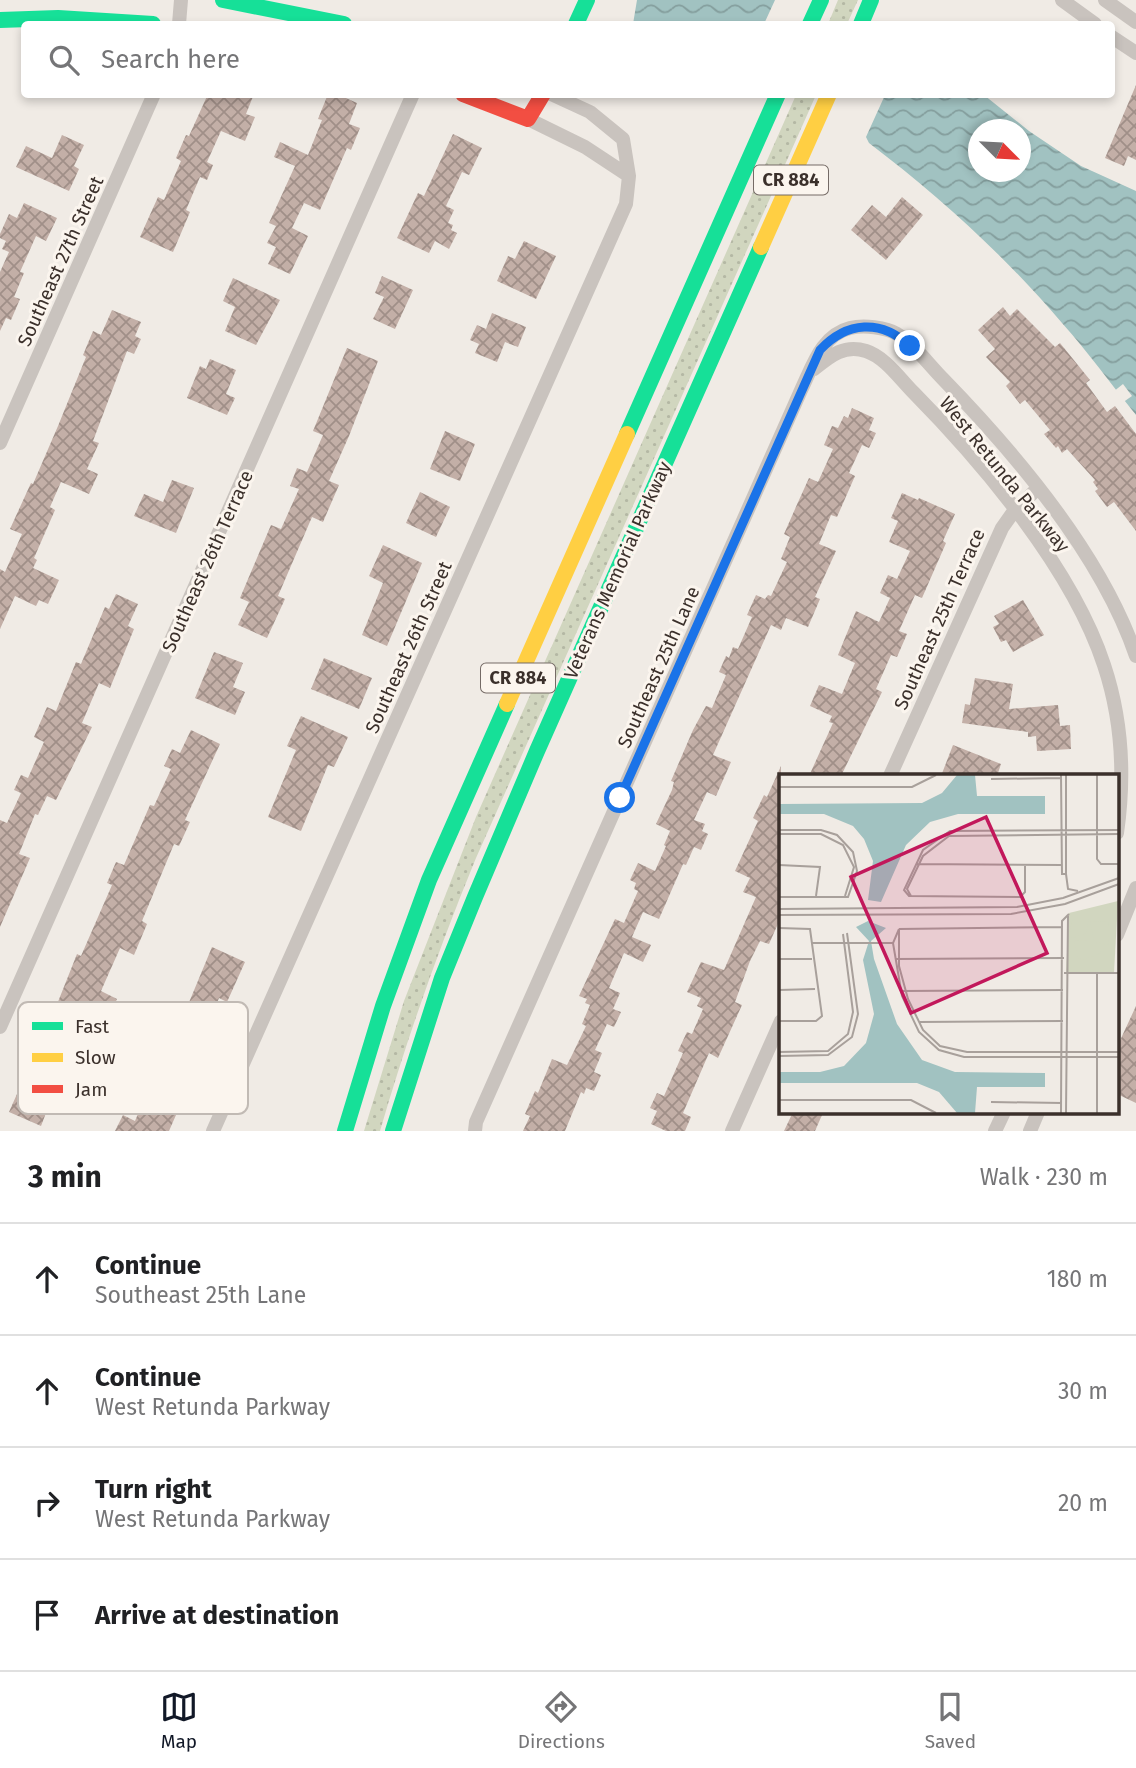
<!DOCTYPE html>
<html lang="en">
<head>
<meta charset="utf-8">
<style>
	:root { --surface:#fff; --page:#f2f2f2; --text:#202124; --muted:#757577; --line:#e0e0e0; --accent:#111827 }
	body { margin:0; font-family:"Fira Sans",sans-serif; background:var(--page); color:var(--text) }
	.compass { position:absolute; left:968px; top:119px; width:63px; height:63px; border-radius:50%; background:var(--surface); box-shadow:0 4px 10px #0003; rotate:114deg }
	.stop { position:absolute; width:21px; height:21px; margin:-16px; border:5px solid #1a73e8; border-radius:50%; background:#fff }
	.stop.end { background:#1a73e8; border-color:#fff; box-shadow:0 2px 7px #0008 }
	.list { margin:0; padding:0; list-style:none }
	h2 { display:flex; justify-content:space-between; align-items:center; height:91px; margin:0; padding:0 28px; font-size:30px }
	h2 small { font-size:23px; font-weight:400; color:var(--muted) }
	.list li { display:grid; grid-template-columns:46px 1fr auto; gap:21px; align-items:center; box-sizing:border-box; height:112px; padding:0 28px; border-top:2px solid var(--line) }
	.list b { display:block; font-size:26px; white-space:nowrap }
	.list p { margin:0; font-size:23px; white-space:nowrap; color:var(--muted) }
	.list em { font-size:23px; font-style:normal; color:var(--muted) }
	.icon { flex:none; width:38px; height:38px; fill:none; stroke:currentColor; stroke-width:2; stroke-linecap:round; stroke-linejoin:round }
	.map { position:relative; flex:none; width:1136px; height:1131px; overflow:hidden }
	.search { position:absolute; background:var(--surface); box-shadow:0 4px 10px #0003; left:21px; right:21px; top:21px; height:77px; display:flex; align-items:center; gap:18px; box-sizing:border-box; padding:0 24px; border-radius:7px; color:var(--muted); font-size:26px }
	.sheet { height:539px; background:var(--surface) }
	nav { display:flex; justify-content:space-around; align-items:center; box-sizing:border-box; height:98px; border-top:2px solid var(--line); background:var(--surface); font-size:19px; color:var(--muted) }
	nav a { display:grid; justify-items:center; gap:4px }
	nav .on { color:var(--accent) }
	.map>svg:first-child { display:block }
</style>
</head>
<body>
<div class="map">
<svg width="1136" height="1131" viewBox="0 0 1136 1131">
	<defs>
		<pattern id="green-dots" width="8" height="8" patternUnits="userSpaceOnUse" patternTransform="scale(1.75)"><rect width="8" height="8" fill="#d1d6bf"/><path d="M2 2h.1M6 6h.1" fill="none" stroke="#b4b8a4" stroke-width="1.8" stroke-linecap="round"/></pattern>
		<pattern id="water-waves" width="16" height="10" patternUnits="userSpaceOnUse" patternTransform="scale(1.75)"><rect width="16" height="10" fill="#a1c2c1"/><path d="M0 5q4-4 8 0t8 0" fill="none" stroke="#849e9d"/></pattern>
		<pattern id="building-cross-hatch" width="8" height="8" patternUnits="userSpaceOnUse" patternTransform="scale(1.75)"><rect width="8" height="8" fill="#c3afa7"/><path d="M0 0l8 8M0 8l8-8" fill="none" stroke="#a08f88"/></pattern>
	</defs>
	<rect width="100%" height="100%" fill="#f0ebe5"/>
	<path fill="url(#green-dots)" d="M838,0h20l-11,24h-19z
		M796,95h20l-340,763c-37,90 -69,180 -96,273h-16l40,-130 72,-184z"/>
	<path fill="url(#water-waves)" fill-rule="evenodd" d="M637,0h138l-11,24h-131z
		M885,95h99l45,36 52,35 55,25v224c-25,-31 -48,-63 -74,-92 -57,-67 -123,-127 -193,-180l-3,-6zM978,130h42v42h-42z"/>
	<path fill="#f0ebe5" d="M1123,384l9,12 -10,7 -9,-11z"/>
	<path fill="url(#building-cross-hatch)" d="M1136,85v75l-8,-4 -4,10 -19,-8z
		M208,94h46l-8,20 9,3 -10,24 -24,-10 -14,31 6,3 -6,15 -7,-3 -14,33 4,2 -17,40 -33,-15 18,-40 6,3 17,-39 -5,-3 10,-23 3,1z
		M328,94h9l20,9 -8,21 11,4 -9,22 -4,-2 -27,62 -16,-7 -12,25 16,8 -18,38 -22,-10 8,-17 -9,-4 9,-17 -7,-3 26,-57 -21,-9 6,-15 28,13 14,-35 -4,-1z
		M453,134l29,14 -13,27 -7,-3 -16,34 8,4 -6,13 5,2 -2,5 6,3 -8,16 -14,-8 -6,12 -32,-15 21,-45 6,3z
		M62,135l22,10 -10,21 5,3 -10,22 -53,-24 10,-21 26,12z
		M902,197l21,18 -37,45 -35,-30 21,-25 14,12z
		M24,203l33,15 -11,23 -10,-5 -16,36 4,1 -10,24 6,2 -9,21 -5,-2 -6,13v-59l9,-20 -7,-3 4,-8 -6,-3v-4l9,-20 8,4z
		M524,241l32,15 -20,43 -39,-18 11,-25 7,3z
		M382,276l31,14 -18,39 -22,-10 11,-22 -9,-4z
		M233,278l47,22 -24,45 -31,-14 10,-24 -12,-6z
		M1003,307l7,9 7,-7 38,38 5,-4 30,37 -4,3 21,29 8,-6 21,28v97l-22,-29 -7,5 -12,-16 3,-2 -5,-7 2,-2 -28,-31 -5,4 -4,-7 -2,2 -12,-14 6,-4 -25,-30 -5,4 -14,-18 4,-4 -24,-25 9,-8 -17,-19z
		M112,310l29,12 -6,14 6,3 -7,15 -7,-3 -34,90 6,2 -12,26 11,5 -9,20 -28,-12 -11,25 5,3 -21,48 3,2 -4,8 26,12 -11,24 -9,-4 -3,6 -21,-10 -15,33v-60l5,3 17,-38 -12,-5 21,-46 2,1 25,-58 28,-69 -3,-2 10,-24 8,4z
		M492,313l34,14 -8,20 -13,-5 -8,20 -22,-9 4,-9 -9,-4 7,-15 9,4z
		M347,348l31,13 -29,75 -20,45 10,4 -16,37 -11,-5 -34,79 7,3 -18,39 -29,-13 11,-23 -9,-4 31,-73 10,4 18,-40 -9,-3 7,-18 10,4 16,-37 -10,-4z
		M210,359l26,11 -10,24 9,4 -8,17 -40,-17 13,-32 6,3z
		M852,408l22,10 -5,12 7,3 -7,15 -7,-3 -13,28 6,3 -18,41 -6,-2 -12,29 17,7 -21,46 5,2 -12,28 -22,-9 -5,12 -10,-5 -58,130 18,7 -15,34 -9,-4 -13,28 11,4 -3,7 6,3 -7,16 -7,-3 -8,18 -3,-1 -24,55 -16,-7 -11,25 19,8 -8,17 -19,-9 -15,35 11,5 -7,16 8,3 -7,15 -7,-3 -12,26 7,3 -8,19 7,3 -7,16 -8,-3 -2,6 -3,-2 -16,39h-42l7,-15 -5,-2 10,-23 3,2 14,-34 15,6 7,-14 12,-25 -4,-2 8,-19 -5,-2 2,-4 -8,-3 36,-77 9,4 14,-32 -4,-2 2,-6 -6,-3 8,-17 17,8 11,-25 -2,-1 6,-14 -14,-7 16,-34 2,-8 -3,-1 22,-51 13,-24 6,2 14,-33 -7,-3 7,-16 3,2 4,-11 5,2 14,-32 -5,-2 9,-20 9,4 3,-4 3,1 16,-34 -6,-3 9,-22 -6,-3 15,-34 10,-22 9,4 15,-33 -9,-4 8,-19 6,2 6,-12 4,2z
		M445,431l30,13 -15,37 -30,-12z
		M172,480l22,8 -18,45 -42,-17 10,-22 19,8z
		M420,492l30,15 -14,30 -30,-14z
		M902,493l16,7 1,-2 36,16 -12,27 3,2 -24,55 -7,-3 -16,36 8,3 -10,23 -6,-2 -15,34 6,3 -41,84h-32l24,-53 -4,-1 3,-6 -22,-10 9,-21 23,9 13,-31 -17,-8 18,-44 23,11 11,-24 -10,-5 8,-18 9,4 13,-28 -21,-9 9,-21 -7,-3z
		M383,545l39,18 -35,83 -25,-11 21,-52 -14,-7z
		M116,594l22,10 -10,22 6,3 -24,59 -11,-5 -17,40 10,4 -36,73 -9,-4 -9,19 -3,-1 -16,40 11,4 -30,69v-107l7,3 14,-30 -7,-3 7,-15 7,3 16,-36 -10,-5 13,-30 9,4 20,-49 5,2 24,-57 4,2z
		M1023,600l21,35 -31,17 -7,-12 -5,2 -8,-15 6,-3 -5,-8z
		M214,652l29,11 -10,24 12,5 -10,23 -40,-17z
		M324,658l48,20 -13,31 -48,-20z
		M975,678l38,6 -4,25 49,-4 2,21 10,-1 1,24 -34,2 -1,-15 -8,1v-5l-66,-9 3,-19 5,1z
		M301,716l47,21 -14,30 -6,-2 -27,66 -33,-14 28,-67 -9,-4z
		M191,730l29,14 -35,76 5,2 -11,24 -5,-2 -32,77 5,3 -13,31 -14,-7 -19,43 16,8 -10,23 -8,-4 -15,33 -7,-4 -19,40 4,1 -12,27 -4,-2 -5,13 -32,-14 8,-18 8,3 9,-21 4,2 18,-41 -10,-5 31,-78 4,2 31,-71 -5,-2 9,-21 8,3 26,-60 4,1 17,-37 -7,-3 8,-17 8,4z
		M953,745l48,19 -4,12h-56z
		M781,766v151l-12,27 -9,-3 -10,20 -15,41 7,3 -24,53 -9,-5 -26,60 8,4 -6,14h-19l-15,-7 6,-13 -7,-3 7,-15 7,3 19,-43 -5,-2 9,-19 5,2 11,-25 -6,-3 4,-8 -14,-6 14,-30 23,8 32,-73 -13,-5 7,-14 -15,-7 23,-50 -5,-3 11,-23 3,2z
		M212,947l33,15 -18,40 -8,-4 -17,43 8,4 -7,16 -3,-1 -31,71h-54l8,-16 12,6 24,-58 4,2z
		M1136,1006v97l-19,-9v-47z
		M793,1112h22l7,3 -7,16h-31z"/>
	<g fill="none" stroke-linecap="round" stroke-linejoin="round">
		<path stroke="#c9c3be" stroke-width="14" d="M1062,0l33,24
			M1105,0l31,22
			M179,24l2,-24
			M1112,37l24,16
			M528,119l57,28 44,29
			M814,369c16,-13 30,-25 52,-18 19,6 34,28 48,42 70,71 159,177 190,272 18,54 21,112 13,168
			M0,443l154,-349
			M890,776l112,-248 12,-17 24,-23
			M1117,935l19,-47
			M0,1027l413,-933
			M213,1131l413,-927 3,-28 -6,-37 -33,-27 -39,-18
			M475,1131l1,-9 326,-734c11,-23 20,-53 48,-60 13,-3 36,-1 47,6 17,10 32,31 46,45 73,75 159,177 193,277
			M732,1131l49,-110
			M995,1131l9,-19
			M1030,1131l8,-19"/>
		<path stroke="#16e098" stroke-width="16" d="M223,0l121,24
			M0,20l58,-2 95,6
			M576,24l11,-24
			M810,24l11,-24
			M861,24l10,-24
			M627,434l151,-340
			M345,1131l38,-125 46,-126 78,-176
			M393,1131l49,-153 33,-81 62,-146 224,-504"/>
		<path stroke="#ffcf43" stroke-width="16" d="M761,247l68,-153
			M507,704l120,-270"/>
		<path stroke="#f24e42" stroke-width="16" d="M463,94l65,25 15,-25"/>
	</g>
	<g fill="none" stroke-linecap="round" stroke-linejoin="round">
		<path stroke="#1a73e8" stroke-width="9" d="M620,798l200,-448c27,-29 61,-31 90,-4"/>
	</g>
	<g text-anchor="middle" stroke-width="6" stroke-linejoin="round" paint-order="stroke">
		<g fill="#fbf5ee" stroke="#756b66" stroke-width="2">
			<rect x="754" y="165.5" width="74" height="29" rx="5"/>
			<rect x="481" y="663.5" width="74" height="29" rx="5"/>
		</g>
		<g font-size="18" font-weight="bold" fill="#3b302b">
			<text x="791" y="186">CR 884</text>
			<text x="518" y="684">CR 884</text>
		</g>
		<g font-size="19" fill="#3b302b" stroke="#fbf5ee">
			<text transform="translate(60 261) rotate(-66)" y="7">Southeast 27th Street</text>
			<text transform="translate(1005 474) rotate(51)" y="7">West Retunda Parkway</text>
			<text transform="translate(207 561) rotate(-66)" y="7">Southeast 26th Terrace</text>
			<text transform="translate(617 570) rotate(-66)" y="7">Veterans Memorial Parkway</text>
			<text transform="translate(939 619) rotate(-66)" y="7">Southeast 25th Terrace</text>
			<text transform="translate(408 647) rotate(-66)" y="7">Southeast 26th Street</text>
			<text transform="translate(658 667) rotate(-66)" y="7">Southeast 25th Lane</text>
		</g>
	</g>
	<g transform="translate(779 774)">
		<rect width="340" height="340" fill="#f0ebe5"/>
		<path d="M339,127l-4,72h-48l3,-60z" fill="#d1d6bf"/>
		<path d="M294,144h16l-3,15 -13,5 -5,-1zM311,147l19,1 -1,23 -12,-3 5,11 -18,7 -5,-2 -4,-18 20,1z" fill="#d1d6bf"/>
		<path d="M178,1h18l2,21h68v18h-87l-28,8 -24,23 -25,57 -13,-2 5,-39 -9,-22 -11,-13 -29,-12h-45v-10l143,-1 20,-10zM89,147l18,7 -15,13 3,18 23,65 25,36 33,12 90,1v14h-68l-2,26h-18l-18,-21 -22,-9h-138v-11h41l24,-6 22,-23 8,-29 -11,-54 6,-19 -13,-14z" fill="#a1c2c1"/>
		<path fill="none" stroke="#a8a09b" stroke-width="2" d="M282,1l1,99h4v-99M318,1v84l4,5h18M212,5l71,-1M0,13h133l24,-12M0,56h42l16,5 16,17 4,19 -9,26h-69M0,60h42l22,11 11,22 -9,29M137,90l146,1M0,91l41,2 -4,29M246,91v27l-5,5 -111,-1 -5,-6 19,-40 27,-19 169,-1M287,100l2,15 10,2M132,122l-4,-7 16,-33 26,-20 170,-2M0,135l238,-2 46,-9 56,-20M0,141l232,-1 54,-10 54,-20M0,154l31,1 12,87 -6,5h-37M120,155l-6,14 9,53 17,36 20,18 25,7h155M120,155v37l9,33 15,31 17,16 27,6h152M120,155l162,-2M32,169h82M0,185h33M117,185l168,-1M285,199h55M0,216l36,-1M124,217l160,-1M141,248l143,-1M0,278l49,-1 20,-17 5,-22 -10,-78M0,282l49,-1 24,-18 6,-23 -11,-81M0,326h132l25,13M212,328l71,1M282,339l1,-192 7,-7M287,339l2,-197M318,339v-140"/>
		<path fill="#c2185b" fill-opacity="0.15" stroke="#c2185b" stroke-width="3.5" d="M207,43l61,136 -136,60 -60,-136z"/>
		<rect width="340" height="340" fill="none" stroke="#3b302b" stroke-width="3.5"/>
	</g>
	<rect x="18" y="1002" width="230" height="112" rx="10" fill="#fbf5ee" stroke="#c1bab4" stroke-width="2"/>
	<rect x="32" y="1022" width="31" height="8" fill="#16e098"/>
	<rect x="32" y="1053" width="31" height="9" fill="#ffcf43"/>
	<rect x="32" y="1085" width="31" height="8" fill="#f24e42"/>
	<g font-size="19" fill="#3b302b">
		<text x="75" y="1033">Fast</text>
		<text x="75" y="1064">Slow</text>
		<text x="75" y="1096">Jam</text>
	</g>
</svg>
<svg class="compass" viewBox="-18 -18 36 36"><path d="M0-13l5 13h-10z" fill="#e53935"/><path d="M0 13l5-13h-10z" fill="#757577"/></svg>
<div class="stop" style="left:620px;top:798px"></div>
<div class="stop end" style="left:910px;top:346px"></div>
<div class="search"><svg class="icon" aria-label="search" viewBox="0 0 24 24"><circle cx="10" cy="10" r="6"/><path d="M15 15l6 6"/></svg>Search here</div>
</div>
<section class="sheet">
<h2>3 min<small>Walk · 230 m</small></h2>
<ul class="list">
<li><svg class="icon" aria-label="ahead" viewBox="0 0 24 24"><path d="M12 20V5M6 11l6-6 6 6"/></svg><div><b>Continue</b><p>Southeast 25th Lane</p></div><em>180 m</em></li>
<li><svg class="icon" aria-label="ahead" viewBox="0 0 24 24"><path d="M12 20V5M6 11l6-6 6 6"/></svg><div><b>Continue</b><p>West Retunda Parkway</p></div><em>30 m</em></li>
<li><svg class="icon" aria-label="right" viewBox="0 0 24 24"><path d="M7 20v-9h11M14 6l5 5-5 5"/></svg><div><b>Turn right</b><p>West Retunda Parkway</p></div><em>20 m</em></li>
<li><svg class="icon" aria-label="arrive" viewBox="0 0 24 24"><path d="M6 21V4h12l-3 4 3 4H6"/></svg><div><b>Arrive at destination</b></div></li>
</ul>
</section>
<nav>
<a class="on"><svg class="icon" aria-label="map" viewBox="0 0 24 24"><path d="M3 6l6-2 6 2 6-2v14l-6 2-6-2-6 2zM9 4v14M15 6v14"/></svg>Map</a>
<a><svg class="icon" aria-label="directions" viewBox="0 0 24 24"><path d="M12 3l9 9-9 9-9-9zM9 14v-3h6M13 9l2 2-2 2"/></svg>Directions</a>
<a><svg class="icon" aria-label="saved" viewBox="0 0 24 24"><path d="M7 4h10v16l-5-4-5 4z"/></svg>Saved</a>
</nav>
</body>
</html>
